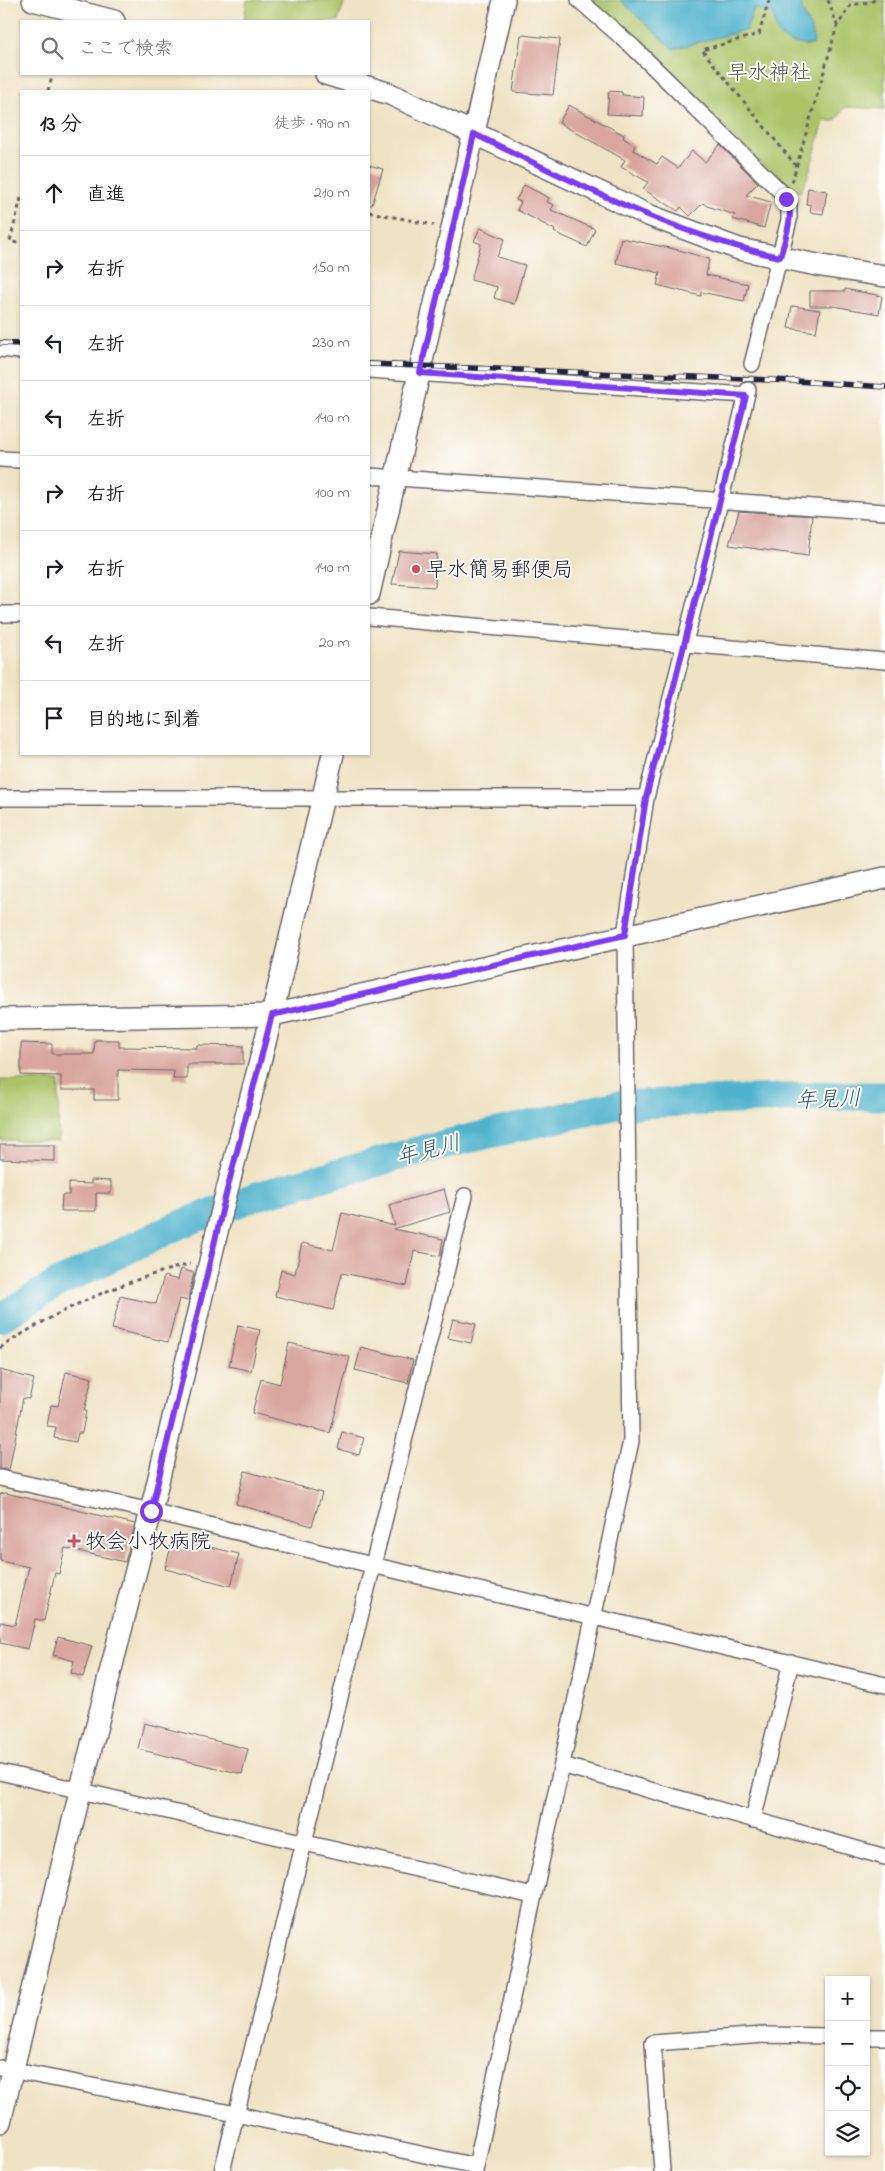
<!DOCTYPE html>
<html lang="ja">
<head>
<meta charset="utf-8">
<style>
	:root { --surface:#fff; --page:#f6f6f6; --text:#202124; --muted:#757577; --line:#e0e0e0 }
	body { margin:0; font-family:"Indie Flower","Klee One",sans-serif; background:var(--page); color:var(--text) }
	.controls { position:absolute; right:15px; bottom:15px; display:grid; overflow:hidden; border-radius:0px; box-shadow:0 1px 4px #0004 }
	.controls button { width:45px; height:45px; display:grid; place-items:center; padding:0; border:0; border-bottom:1px solid var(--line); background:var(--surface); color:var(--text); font:25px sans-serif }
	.stop { position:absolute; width:15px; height:15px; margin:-11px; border:4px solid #7c3aed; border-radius:50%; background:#fff }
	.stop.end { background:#7c3aed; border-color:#fff; box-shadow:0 1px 5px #0008 }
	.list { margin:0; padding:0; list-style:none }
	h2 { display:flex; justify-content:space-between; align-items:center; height:65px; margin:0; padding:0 20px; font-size:21px }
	h2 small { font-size:16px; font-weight:400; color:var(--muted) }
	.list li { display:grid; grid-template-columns:32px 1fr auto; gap:15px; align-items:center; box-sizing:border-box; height:75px; padding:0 20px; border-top:1px solid var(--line) }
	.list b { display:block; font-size:19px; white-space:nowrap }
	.list em { font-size:16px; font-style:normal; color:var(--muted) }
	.icon { flex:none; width:28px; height:28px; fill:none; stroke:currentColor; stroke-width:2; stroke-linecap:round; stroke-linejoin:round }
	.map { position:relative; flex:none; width:885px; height:2171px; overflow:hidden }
	.search { position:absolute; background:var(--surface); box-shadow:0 1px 4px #0004; left:20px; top:20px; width:350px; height:55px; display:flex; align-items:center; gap:12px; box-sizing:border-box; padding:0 18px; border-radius:0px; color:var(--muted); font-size:19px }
	.panel { position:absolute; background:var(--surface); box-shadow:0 1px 4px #0004; left:20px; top:90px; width:350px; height:665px; border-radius:0px }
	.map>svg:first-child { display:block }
</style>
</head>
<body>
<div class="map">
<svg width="885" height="2171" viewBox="0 0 885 2171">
	<rect width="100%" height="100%" fill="#fdfcf7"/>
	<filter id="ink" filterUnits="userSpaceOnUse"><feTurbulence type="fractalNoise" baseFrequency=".02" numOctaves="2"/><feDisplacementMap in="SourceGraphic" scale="10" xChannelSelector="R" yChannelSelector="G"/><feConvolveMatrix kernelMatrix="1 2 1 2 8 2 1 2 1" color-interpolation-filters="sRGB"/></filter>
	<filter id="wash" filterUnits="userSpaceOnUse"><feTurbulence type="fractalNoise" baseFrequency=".0096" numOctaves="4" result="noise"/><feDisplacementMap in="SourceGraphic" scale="20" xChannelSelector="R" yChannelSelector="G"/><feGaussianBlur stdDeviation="1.12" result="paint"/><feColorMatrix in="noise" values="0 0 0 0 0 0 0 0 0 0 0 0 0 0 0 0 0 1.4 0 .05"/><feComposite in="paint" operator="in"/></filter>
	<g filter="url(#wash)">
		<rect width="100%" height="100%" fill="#efe3c5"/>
		<path fill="#acc367" stroke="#677251" d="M247,0h98l-7,21h-94z
			M591,0h294v109l-40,-2 -10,14h-11l-16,55 -8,16 -20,-10z
			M0,1080l59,1 -1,60 -58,-1z"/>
		<path fill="#4fb3ce" stroke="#386a84" d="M620,0h182c-4,15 15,29 11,45 -11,1 -31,-2 -36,-13 -2,-5 -2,-11 -3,-16l-20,-8 -8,22 -73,19z"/>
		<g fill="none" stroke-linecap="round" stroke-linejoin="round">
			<path stroke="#4fb3ce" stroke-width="29" d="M0,1318l56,-34 125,-60 76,-28 171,-48 189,-43 211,-9h57"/>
		</g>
		<g id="blocks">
			<path fill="#d8a69d" d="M521,35l39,4 -7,56 -40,-3z
				M609,91l13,1v3l22,2 -1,19 -36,-2z
				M569,105l55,30 -1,3 12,7 -2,5 24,14 5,-7 16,11 14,-17 13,11 15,-17 38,38 -12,12 25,7 -7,26 -31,-9 2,-4 -28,-9 -4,-3 -13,13 -9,-9 -3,4 -35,-22 5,-7 -27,-15 4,-7 -66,-37z
				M369,165l14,4 -11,36h-3z
				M524,185l25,13 -2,4 7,3 -3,5 44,19 -8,18 -33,-15 1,-2 -38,-20 4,-8 -5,-2z
				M808,188l19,3 -4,23 -13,-2 1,-7 -5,-1z
				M480,228l25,11 -8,18 28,8 -11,39 -20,-6 3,-11 -26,-7 10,-36 -7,-3z
				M621,238l58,12 30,9 -3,16 42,9 -4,17 -43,-9v4l-44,-11 3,-12 -44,-10z
				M845,289l37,7 -3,18 -46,-8h-23v-15h35z
				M792,306l28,4 -4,22 -28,-4z
				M739,511l73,5 -4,40 -79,-11z
				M399,551l38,3 -2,33 -43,-3z
				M95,1040h24v7l78,1v-3l46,1v18h-56v15h-14l1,-8 -56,-1v30h-24v-10h-33v-14l-40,-1v-32l31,1v10h42z
				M0,1145h55v16l-55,-2z
				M91,1180l20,1v12h-15v18h-35l1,-16h7v-12l22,1z
				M444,1189l6,23 -57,17 50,10 -3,17 -26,-5 -7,35 -65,-13 -9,37 -58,-14 6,-26 14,4 7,-31 31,7 9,-37 53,13 -6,-21z
				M181,1269l13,4 -6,28 -9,-2 -11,43 -56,-13 8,-33 36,8 8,-28 14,4z
				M453,1319l23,5 -5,19 -23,-5z
				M238,1325l22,5 -9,41 -22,-5z
				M289,1343l61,14 -20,76 -78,-20 9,-34 19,5z
				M361,1347l52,13 -5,23 -53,-13z
				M0,1370l34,9 -5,20 -6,-1 -14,72 -9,-1z
				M66,1372l26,6 -8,33h2l-4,22h-4l-2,9 -22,-4 2,-11 -9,-1 4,-21 7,1z
				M342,1432l22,6 -5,17 -21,-6z
				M245,1471l77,22 -10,33 -76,-22z
				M6,1493l129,31 -10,38 -60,-14 -6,26 -4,-1 -11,48 -9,-2 -7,30 -28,-6v-21l15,3 14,-58 -29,-6v-67z
				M173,1538l66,16 -8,32 -66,-17z
				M58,1637l34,9 -9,31 -12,-4 3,-12 -21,-6z
				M144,1723l104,26 -6,25 -104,-25z"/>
		</g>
	</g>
	<g filter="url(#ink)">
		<use href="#blocks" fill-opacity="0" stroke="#6a666b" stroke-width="1"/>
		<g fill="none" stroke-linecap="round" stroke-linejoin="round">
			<path stroke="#c6bca9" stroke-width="15" stroke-dasharray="15 8" stroke-linecap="butt" d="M748,390l4,-26"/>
			<g stroke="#6a666b" stroke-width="18">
				<path id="street" d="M579,0l54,47 149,146 7,9v18l-37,144
					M0,349l21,2
					M369,370l377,25
					M0,459l21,1
					M369,476l516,36
					M0,614h21
					M369,617l516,44
					M0,798h646
					M0,1478l151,33 221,54 513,120
					M562,1765l323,92
					M0,1772l533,124
					M753,1820l38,-158
					M866,2037h19
					M0,2068l236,46 240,52
					M222,2171l243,-975
					M475,2171l156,-730 -6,-506 21,-137 102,-408
					M662,2171l-9,-128 111,-8 65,1"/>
			</g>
			<g stroke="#6a666b" stroke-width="24">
				<path id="secondary" d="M33,0l81,21
					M326,74l64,20 258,121 91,34 83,17 63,10
					M369,594l135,-594
					M0,1019l272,-4 613,-137
					M0,2122l80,-330 71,-281 74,-313 47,-183 61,-261"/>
			</g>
			<path stroke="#6a666b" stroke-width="3" stroke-dasharray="4 4" stroke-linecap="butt" d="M769,0l-10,34 -57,16 95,117
				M828,0l9,25
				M48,91l5,-17
				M792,182l45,-156 14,-21 19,-3 5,-2
				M21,198l-11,43 11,3
				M369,212l65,13
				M0,1348c59,-39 122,-67 190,-84"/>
			<use href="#street" stroke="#fff" stroke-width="15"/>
			<use href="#secondary" stroke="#fff" stroke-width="21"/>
			<g stroke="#22223b" stroke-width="5.5">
				<path id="rail" d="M0,343l21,1
					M369,364l426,17 90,6"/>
			</g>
			<use href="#rail" stroke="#fdfcf7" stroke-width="4" stroke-dasharray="11" stroke-linecap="butt"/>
		</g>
	</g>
	<g fill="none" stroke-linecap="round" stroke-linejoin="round" filter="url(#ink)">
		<path stroke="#7c3aed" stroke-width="6" d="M151,1511l74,-313 47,-183 353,-80 21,-137 100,-402 -326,-23 54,-239c99,47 198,101 306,123 4,-14 16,-46 6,-58"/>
	</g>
	<g fill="#d1495b" stroke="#fdfcf7" stroke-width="2">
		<circle cx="416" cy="569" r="5"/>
		<path d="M71.5 1533.5h5v5h5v5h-5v5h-5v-5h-5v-5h5z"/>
	</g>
	<g text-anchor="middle" stroke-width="4" stroke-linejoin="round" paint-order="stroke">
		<g font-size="21" fill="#525a4a" stroke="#fdfcf7">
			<text x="769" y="79">早水神社</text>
		</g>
		<g font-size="21" fill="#22223b" stroke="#fdfcf7" text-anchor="start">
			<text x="426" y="576">早水簡易郵便局</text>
			<text x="85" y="1548">牧会小牧病院</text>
		</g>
		<g font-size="22" font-style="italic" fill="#345c76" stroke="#fdfcf7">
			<text transform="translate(828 1098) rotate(-2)" y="8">年見川</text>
			<text transform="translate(428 1149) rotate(-14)" y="8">年見川</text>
		</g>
	</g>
</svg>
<div class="controls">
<button>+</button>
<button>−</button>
<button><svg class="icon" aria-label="locate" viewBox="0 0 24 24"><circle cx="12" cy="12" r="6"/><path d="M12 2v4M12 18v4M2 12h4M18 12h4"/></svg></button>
<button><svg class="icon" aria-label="layers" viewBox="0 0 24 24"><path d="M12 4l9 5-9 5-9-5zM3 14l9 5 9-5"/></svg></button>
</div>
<div class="stop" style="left:151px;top:1511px"></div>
<div class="stop end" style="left:786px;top:199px"></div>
<div class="search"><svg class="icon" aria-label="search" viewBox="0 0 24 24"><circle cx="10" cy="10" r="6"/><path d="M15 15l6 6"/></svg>ここで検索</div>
<section class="panel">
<h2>13 分<small>徒歩 · 990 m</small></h2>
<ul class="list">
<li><svg class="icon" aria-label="ahead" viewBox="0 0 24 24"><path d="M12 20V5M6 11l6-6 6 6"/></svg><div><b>直進</b></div><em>210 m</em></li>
<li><svg class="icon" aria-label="right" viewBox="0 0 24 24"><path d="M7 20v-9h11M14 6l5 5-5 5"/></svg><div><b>右折</b></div><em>150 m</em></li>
<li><svg class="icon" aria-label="left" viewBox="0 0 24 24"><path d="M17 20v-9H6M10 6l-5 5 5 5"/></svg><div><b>左折</b></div><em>230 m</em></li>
<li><svg class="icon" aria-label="left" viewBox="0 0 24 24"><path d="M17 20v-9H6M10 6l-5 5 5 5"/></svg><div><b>左折</b></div><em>140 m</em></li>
<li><svg class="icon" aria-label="right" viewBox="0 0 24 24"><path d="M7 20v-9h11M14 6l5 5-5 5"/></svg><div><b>右折</b></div><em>100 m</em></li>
<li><svg class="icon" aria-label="right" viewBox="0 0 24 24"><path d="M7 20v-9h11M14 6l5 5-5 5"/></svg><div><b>右折</b></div><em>140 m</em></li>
<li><svg class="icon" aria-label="left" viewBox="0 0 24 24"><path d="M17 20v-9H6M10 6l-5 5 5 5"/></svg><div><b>左折</b></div><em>20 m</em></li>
<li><svg class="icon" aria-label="arrive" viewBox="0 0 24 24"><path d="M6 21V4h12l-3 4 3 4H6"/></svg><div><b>目的地に到着</b></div></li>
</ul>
</section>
</div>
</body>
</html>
